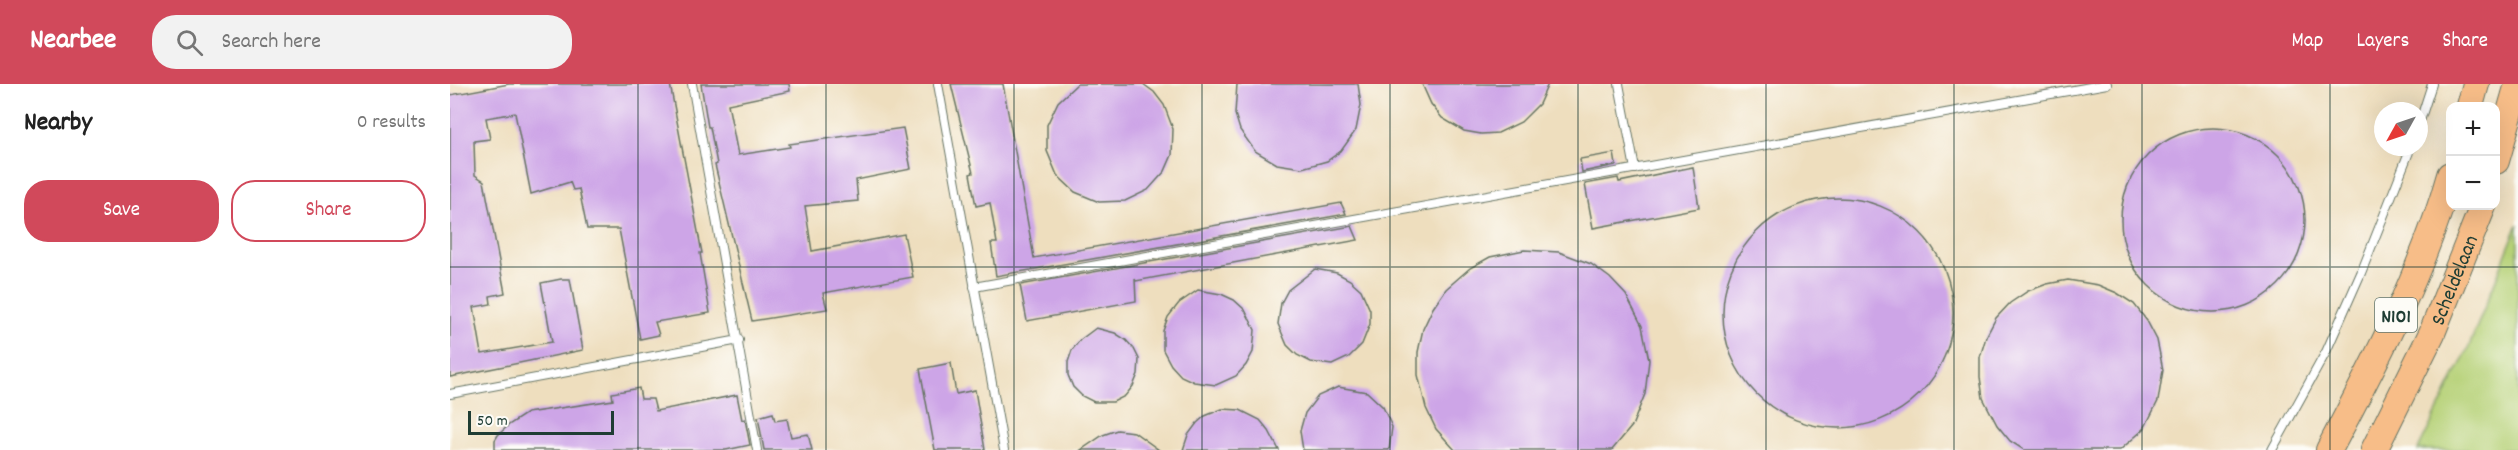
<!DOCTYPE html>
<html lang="en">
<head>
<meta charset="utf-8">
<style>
	:root { --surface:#fff; --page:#f2f2f2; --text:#222; --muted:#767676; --line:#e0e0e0; --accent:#d1495b }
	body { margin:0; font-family:Dekko,sans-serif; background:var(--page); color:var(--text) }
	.controls { position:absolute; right:18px; top:18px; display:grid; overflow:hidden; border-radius:12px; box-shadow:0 6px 24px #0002 }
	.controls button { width:54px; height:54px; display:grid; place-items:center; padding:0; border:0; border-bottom:2px solid var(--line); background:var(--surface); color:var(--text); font:30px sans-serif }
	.compass { position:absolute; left:1924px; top:18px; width:54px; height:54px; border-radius:50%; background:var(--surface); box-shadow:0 6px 24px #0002; rotate:230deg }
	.scale { position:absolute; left:18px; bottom:15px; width:146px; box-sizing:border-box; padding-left:6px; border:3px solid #1f3d34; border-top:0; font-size:16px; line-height:21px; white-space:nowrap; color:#1f3d34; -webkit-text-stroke:4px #fdfcf7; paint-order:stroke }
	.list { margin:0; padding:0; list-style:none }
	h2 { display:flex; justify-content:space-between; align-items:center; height:78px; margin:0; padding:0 24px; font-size:26px }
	h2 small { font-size:20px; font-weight:400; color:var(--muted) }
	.actions { display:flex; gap:12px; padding:18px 24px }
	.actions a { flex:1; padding:14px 0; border:2px solid var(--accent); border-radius:24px; text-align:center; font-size:21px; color:var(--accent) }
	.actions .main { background:var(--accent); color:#fff }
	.icon { flex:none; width:33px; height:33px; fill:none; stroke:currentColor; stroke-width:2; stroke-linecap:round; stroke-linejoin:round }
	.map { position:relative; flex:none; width:2068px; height:366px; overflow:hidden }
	header { display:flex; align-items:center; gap:36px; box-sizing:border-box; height:84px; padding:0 30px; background:var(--accent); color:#fff }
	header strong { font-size:28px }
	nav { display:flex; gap:33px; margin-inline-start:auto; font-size:21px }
	.search { width:420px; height:54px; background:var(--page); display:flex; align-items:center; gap:15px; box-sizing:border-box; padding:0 21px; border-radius:24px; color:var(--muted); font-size:22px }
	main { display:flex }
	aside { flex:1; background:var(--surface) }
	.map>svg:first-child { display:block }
</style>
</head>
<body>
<header>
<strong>Nearbee</strong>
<div class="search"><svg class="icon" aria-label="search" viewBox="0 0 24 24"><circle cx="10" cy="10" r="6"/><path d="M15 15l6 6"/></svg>Search here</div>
<nav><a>Map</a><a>Layers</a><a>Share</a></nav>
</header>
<main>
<aside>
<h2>Nearby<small>0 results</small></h2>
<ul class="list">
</ul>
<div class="actions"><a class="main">Save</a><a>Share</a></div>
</aside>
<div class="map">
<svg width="2068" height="366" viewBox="0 0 2068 366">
	<rect width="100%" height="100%" fill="#fdfcf7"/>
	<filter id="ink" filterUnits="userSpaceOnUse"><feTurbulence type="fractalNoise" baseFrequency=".0167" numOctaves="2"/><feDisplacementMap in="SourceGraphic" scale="12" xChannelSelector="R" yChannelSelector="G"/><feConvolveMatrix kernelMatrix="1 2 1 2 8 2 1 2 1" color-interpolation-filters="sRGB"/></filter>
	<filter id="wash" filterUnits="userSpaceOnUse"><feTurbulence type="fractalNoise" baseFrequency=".008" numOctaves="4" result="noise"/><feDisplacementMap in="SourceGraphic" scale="24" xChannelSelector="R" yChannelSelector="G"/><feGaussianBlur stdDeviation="1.35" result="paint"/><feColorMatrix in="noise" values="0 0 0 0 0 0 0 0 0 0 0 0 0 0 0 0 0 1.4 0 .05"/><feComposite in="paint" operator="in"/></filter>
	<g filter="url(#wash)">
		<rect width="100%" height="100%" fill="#eedebe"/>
		<path fill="#b6d177" stroke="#6a8756" stroke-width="1.5" d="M2068,140v226h-100l50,-101z"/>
		<g id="blocks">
			<path fill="#cda5e7" d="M59,0h161l32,169h-2l10,60 -55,9 4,13 -19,4 -21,-110h-32l-8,-40 -6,1 -3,-8 -39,12 -16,-81 -29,5 4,21 -16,2 1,34 9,6 21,112 -15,3 1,8 -17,3 8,47 70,-12 -11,-59 20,-4h9l13,71 -133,27v-282z
				M251,0h88l1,7 -62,13 10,51 52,-8 -1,-3 114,-16 8,41 -55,11 2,21 -53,5 7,45 92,-17 9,43 -90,16 4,16 -75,12 -37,-156 2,-1 -7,-37h-2z
				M501,0h52l31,174 307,-55 5,11 -350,62 -5,-33h6l-7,-40 -14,3 -6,-32 3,-1z
				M627,0h66l11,8 10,13 9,24 -1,26 -7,16 -17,19 -23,11 -26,1 -24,-10 -18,-17 -10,-24v-26l11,-23z
				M787,0h121l3,21 -5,25 -15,21 -14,10 -25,7 -25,-4 -22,-13 -15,-21 -5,-16z
				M972,0h126l-9,20 -18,18 -23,11 -17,1 -17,-3 -22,-13 -11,-14z
				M1671 136a92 92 0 1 1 184 0a92 92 0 1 1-184 0Z
				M1164,69l2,12 -34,7 -2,-13z
				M1243,83l6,41 -106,20 -8,-44 33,-6 1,4z
				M1273 229a115 115 0 1 1 230 0a115 115 0 1 1-230 0Z
				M902,142l6,14 -222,41 -1,-2 1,22 -109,20 -7,-36z
				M1074,166l35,2 32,12 19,14 16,17 16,31 7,34 -4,34 -13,32 -20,24h-157l-19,-21 -10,-21 -8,-33v-23l5,-23 10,-21 13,-19 24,-21 20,-11z
				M865,185l22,4 13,7 11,10 9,20v14l-8,20 -13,13 -17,8 -21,-3 -14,-7 -10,-10 -9,-21 3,-21 7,-13z
				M1618,196l30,5 19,8 17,11 13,17 10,19 6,30 -5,31 -14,28 -24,21h-96l-14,-9 -13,-16 -14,-27 -3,-21v-20l6,-20 10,-19 14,-15 18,-12 19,-7z
				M748,206l23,4 13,6 11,10 10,20 -2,22 -7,13 -10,11 -20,9 -22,-3 -13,-6 -10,-11 -8,-15v-19l5,-14 11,-14z
				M646,244l19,5 11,7 8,9 5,10 -1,15 -5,12 -8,10 -12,6h-19l-12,-6 -9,-9 -5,-12v-13l4,-12 8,-10z
				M501,279l5,31 19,-4 10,60h-50l-15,-81z
				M888,303l29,5 16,15 9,20 -3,23h-86l-3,-19 5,-18 13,-17z
				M189,304l2,11h12l3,12 81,-16 5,25 3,-1 5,26 -24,5h-231v-10l3,-5 12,-11 17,-11 86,-13 -1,-7z
				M772,325l18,1 20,10 9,11 10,19h-96l5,-15 9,-12 8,-7z
				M323,329l2,8 12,-2 4,18 17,-3 4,16h-48l-6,-33z
				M667,346l17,2 25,18h-78l22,-15z"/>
		</g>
	</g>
	<g filter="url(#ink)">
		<use href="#blocks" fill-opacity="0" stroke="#677564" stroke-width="1.5"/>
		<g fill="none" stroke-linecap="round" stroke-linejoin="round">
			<g stroke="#677564" stroke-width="10">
				<path id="lane" d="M242,0l65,366
					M488,0l66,366
					M1169,0l16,85
					M1969,40l13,-40
					M524,203l1133,-203
					M0,310l289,-54
					M1822,366l54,-98 35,-79 50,-126"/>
			</g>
			<g stroke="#677564" stroke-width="28">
				<g id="primary">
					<path d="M2020,22l6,-22"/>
					<path d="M2046,77l22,-77"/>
					<path d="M1879,366c46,-87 95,-181 121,-275"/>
					<path id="s1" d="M1924,366l58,-117 51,-127"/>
				</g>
			</g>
			<use href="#lane" stroke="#fff" stroke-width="8"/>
			<use href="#primary" stroke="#f7bd88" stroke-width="26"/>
		</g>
	</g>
	<path fill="none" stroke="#1f3d34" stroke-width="1.5" stroke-opacity="0.55" d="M188,0v366M376,0v366M564,0v366M752,0v366M940,0v366M1128,0v366M1316,0v366M1504,0v366M1692,0v366M1880,0v366M0,183h2068"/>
	<g text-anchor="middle" stroke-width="6" stroke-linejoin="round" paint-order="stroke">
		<rect fill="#fdfcf7" stroke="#62766e" stroke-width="1.5" x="1925" y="214" width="42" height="34" rx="4.5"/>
		<g font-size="20" font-weight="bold" fill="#1f3d34">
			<text x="1946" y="238">N101</text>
		</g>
		<g font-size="21" fill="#1f3d34" stroke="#fdfcf7">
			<text dy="7" stroke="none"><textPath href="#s1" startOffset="188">Scheldelaan</textPath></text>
		</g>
	</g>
</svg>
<div class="controls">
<button>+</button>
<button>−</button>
</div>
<svg class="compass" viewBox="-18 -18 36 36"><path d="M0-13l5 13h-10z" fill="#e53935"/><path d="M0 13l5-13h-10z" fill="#767676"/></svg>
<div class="scale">50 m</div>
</div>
</main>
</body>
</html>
